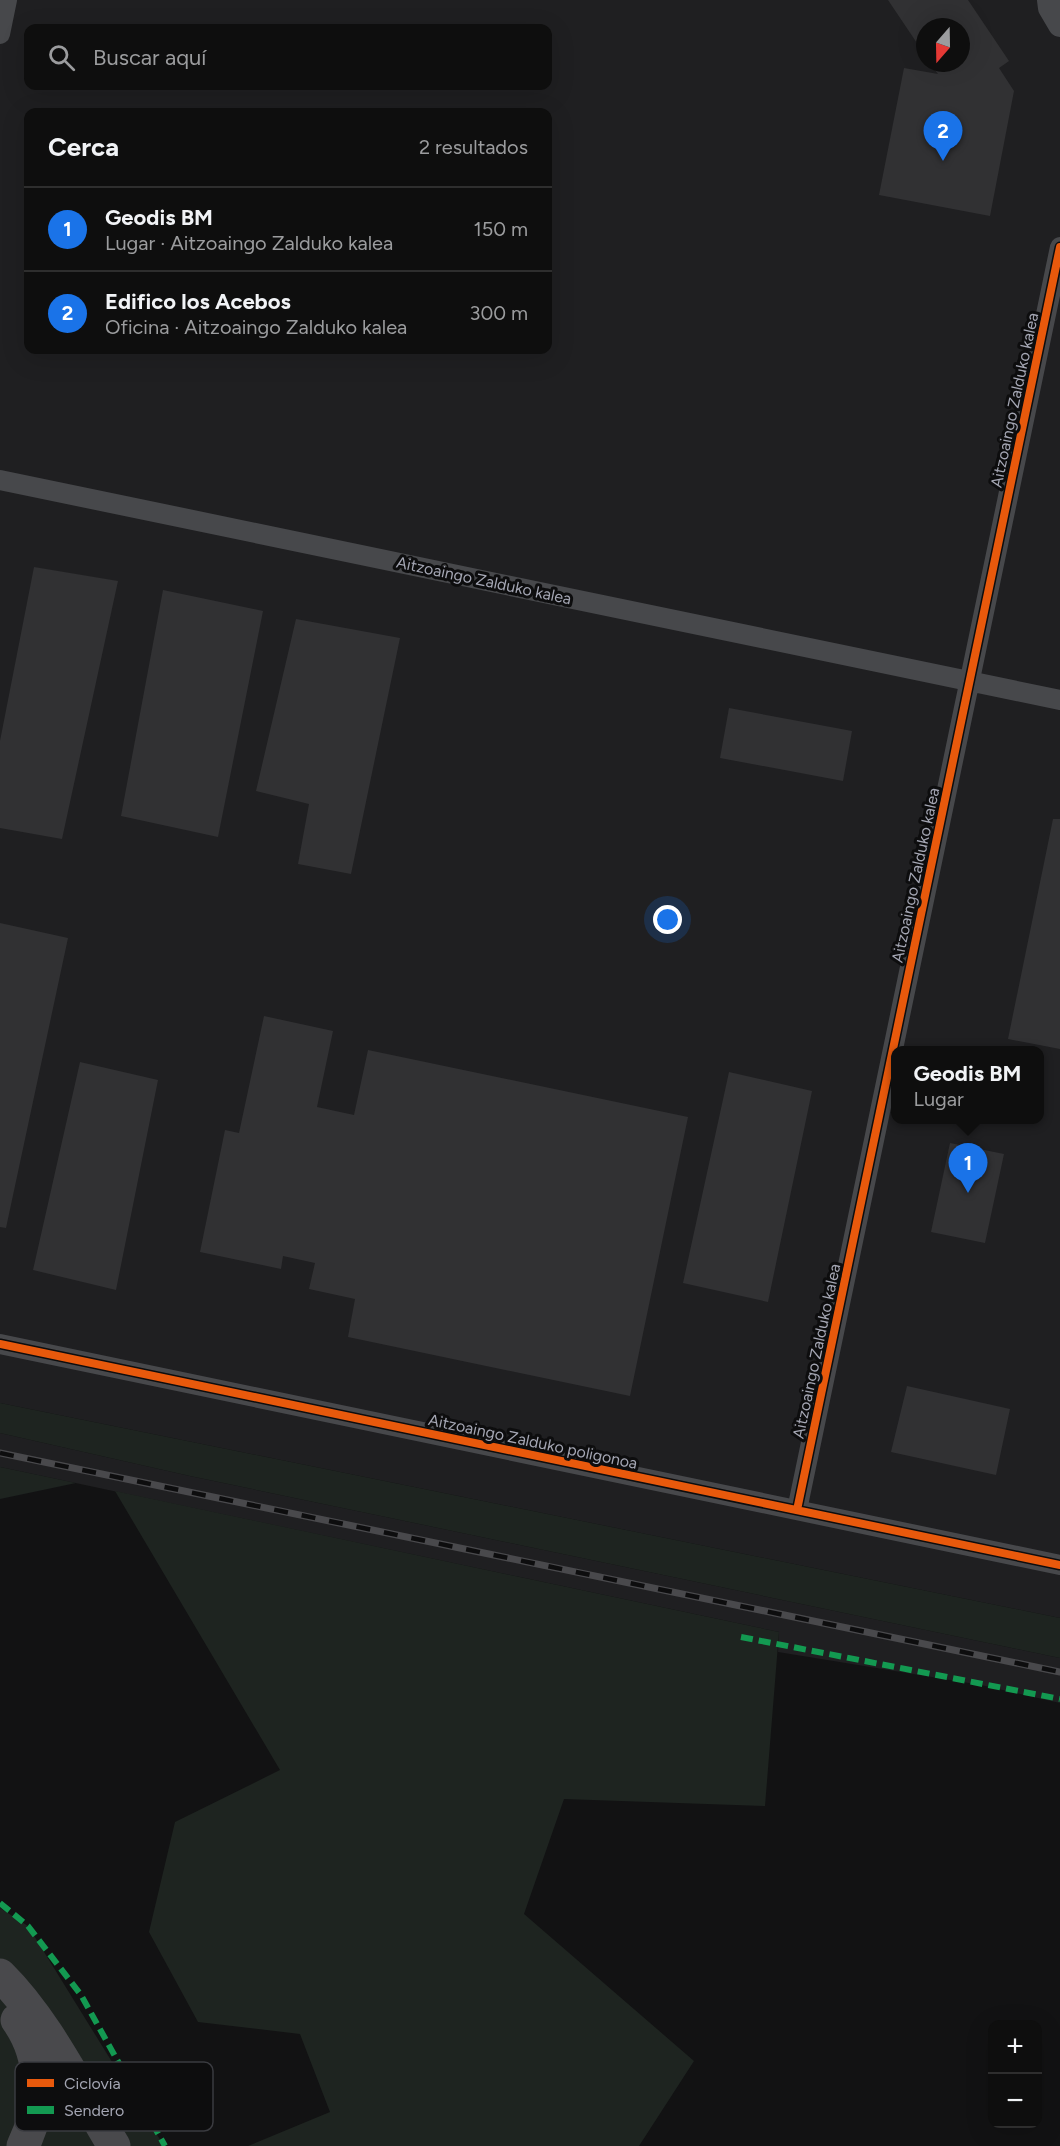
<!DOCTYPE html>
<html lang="es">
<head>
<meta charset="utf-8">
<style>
	:root { --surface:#0e0e0e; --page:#1c1c1c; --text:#f1f3f6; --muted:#9b9c9e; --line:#2e2e2e; --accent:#1a73e8 }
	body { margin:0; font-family:Figtree,sans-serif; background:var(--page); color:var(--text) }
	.controls { position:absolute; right:18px; bottom:18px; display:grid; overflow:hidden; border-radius:12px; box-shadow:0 6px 24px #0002 }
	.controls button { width:54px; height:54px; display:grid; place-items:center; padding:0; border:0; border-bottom:2px solid var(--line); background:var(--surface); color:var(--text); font:30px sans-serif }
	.compass { position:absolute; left:916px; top:18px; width:54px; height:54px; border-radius:50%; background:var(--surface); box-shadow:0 6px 24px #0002; rotate:200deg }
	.you { position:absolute; left:668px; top:920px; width:21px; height:21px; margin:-15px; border:4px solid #fff; border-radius:50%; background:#1a73e8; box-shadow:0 0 0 9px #1a73e833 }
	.badge { display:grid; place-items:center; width:39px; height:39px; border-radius:50%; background:var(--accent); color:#fff; font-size:20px; font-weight:700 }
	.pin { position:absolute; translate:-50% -50px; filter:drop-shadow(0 2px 3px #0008) }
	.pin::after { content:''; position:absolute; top:32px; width:21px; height:18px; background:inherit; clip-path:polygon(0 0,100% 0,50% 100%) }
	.popup { position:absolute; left:891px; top:1046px; width:153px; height:78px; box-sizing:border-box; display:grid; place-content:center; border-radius:12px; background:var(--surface); filter:drop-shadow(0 2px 4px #0005); font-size:20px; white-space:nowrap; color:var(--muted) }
	.popup b { font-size:22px; color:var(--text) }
	.popup::after { content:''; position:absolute; left:50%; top:100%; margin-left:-12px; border:12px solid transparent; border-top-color:var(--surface) }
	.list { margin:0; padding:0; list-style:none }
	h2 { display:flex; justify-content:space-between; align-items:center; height:78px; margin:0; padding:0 24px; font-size:26px }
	h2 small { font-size:20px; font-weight:400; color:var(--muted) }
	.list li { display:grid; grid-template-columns:39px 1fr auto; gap:18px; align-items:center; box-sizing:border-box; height:84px; padding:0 24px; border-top:2px solid var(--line) }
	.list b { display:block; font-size:22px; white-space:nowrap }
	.list p { margin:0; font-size:20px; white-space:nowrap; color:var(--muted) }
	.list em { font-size:20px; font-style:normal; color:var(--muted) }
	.icon { flex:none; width:33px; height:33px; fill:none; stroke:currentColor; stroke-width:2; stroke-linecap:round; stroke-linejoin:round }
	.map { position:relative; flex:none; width:1060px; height:2146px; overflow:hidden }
	.search { position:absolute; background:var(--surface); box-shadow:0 6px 24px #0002; left:24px; top:24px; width:528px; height:66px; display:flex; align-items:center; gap:15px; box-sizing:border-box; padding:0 21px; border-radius:12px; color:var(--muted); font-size:22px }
	.panel { position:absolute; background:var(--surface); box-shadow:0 6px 24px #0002; left:24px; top:108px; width:528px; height:246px; border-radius:12px }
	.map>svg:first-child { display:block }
</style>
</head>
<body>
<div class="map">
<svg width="1060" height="2146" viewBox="0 0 1060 2146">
	<rect width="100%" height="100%" fill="#121213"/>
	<path fill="#1f1f21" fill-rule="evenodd" d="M0,0h1060v1618l-1060,-215zM925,27h36v36h-36zM28,28h520v58h-520zM28,112h520v238h-520zM896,1050h144v70h-144z
		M0,1433l190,43 870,182v45l-79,-18 -203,-33 1,-20 -779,-165z"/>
	<path fill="#1e2420" d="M0,1403l1060,215v40l-870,-182 -190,-43z
		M0,1467l76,16 -76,16z
		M115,1491l664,141 -14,174 -201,-7 -40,115 170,147 -55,85h-391l82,-34 -30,-78 -102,-12 -49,-90 26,-110 105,-52z
		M0,1908l28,18 136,220h-164z"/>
	<path fill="#313133" d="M888,0h80l41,61 -10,7 15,23 -24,125 -111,-21 25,-127 34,6 -8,-11h31v-36h-36v28z
		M34,567l84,14 -56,258 -62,-11v-87z
		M163,590l100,21 -45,226 -97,-21z
		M296,619l104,19 -49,236 -53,-10 11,-60 -53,-13z
		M729,708l123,23 -9,50 -123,-23z
		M1053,819h7v230l-52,-10z
		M0,923l68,15 -62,290 -6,-1z
		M264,1016l69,15 -16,76 37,8 14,-65 320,67 -58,279 -282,-59 7,-38 -46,-10 6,-26 -32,-7 -2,13 -81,-17 25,-122 14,3z
		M80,1062l78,18 -42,210 -83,-20z
		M729,1072l83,19 -44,211 -85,-19z
		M950,1143l54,11 -19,89 -54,-11z
		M907,1386l103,23 -14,66 -105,-23z"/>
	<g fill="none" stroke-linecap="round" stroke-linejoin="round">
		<path stroke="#47484b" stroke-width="20" d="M0,34l7,-34
			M0,480l1060,220
			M0,1344l1060,221
			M797,1510l263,-1263"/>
		<path stroke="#47484b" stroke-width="24" d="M1049,0l1,8 10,17"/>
		<path stroke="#49494c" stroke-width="33" d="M0,1975c46,45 80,116 114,171
			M17,2020c27,38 26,85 6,126"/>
		<g stroke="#49494c" stroke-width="7">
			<path id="rail" d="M0,1453l1060,219"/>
		</g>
		<use href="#rail" stroke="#0d0d0e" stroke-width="4.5" stroke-dasharray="14" stroke-linecap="butt"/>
		<path stroke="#139951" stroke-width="6" stroke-dasharray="12 6" stroke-linecap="butt" d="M741,1637l319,62
			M0,1903l28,23 53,69 84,151"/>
		<g stroke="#0d0d0e" stroke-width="11">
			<path id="cycleway" d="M0,1344l1060,221
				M797,1510l263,-1263"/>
		</g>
		<use href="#cycleway" stroke="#e8590c" stroke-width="8"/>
	</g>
	<g text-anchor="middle" stroke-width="6" stroke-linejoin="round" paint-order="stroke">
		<g font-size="16" fill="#a4a6b3" stroke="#0d0d0e">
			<text transform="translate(1014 400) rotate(-78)" y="6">Aitzoaingo Zalduko kalea</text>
			<text transform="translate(484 580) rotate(12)" y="6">Aitzoaingo Zalduko kalea</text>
			<text transform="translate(915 875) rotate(-78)" y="6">Aitzoaingo Zalduko kalea</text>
			<text transform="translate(816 1351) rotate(-78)" y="6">Aitzoaingo Zalduko kalea</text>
			<text transform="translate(533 1441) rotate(12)" y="6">Aitzoaingo Zalduko poligonoa</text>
		</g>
	</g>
	<rect x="15" y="2062" width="198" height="69" rx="9" fill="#0d0d0e" stroke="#3a3b40" stroke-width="1.5"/>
	<rect x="27" y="2079" width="27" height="8" fill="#e8590c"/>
	<rect x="27" y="2106" width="27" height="8" fill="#139951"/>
	<g font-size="16" fill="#a4a6b3">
		<text x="64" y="2089">Ciclovía</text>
		<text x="64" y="2116">Sendero</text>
	</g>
</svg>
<div class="controls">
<button>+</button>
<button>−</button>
</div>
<svg class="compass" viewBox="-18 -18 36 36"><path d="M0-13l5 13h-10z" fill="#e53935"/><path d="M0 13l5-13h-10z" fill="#9b9c9e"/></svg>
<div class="you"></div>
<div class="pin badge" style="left:968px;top:1193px">1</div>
<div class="popup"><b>Geodis BM</b>Lugar</div>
<div class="pin badge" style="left:943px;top:161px">2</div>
<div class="search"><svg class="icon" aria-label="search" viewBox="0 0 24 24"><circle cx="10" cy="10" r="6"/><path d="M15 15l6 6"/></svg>Buscar aquí</div>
<section class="panel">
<h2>Cerca<small>2 resultados</small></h2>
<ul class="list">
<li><span class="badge">1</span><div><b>Geodis BM</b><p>Lugar · Aitzoaingo Zalduko kalea</p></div><em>150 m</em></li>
<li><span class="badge">2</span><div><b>Edifico los Acebos</b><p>Oficina · Aitzoaingo Zalduko kalea</p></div><em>300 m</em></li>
</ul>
</section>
</div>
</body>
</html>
